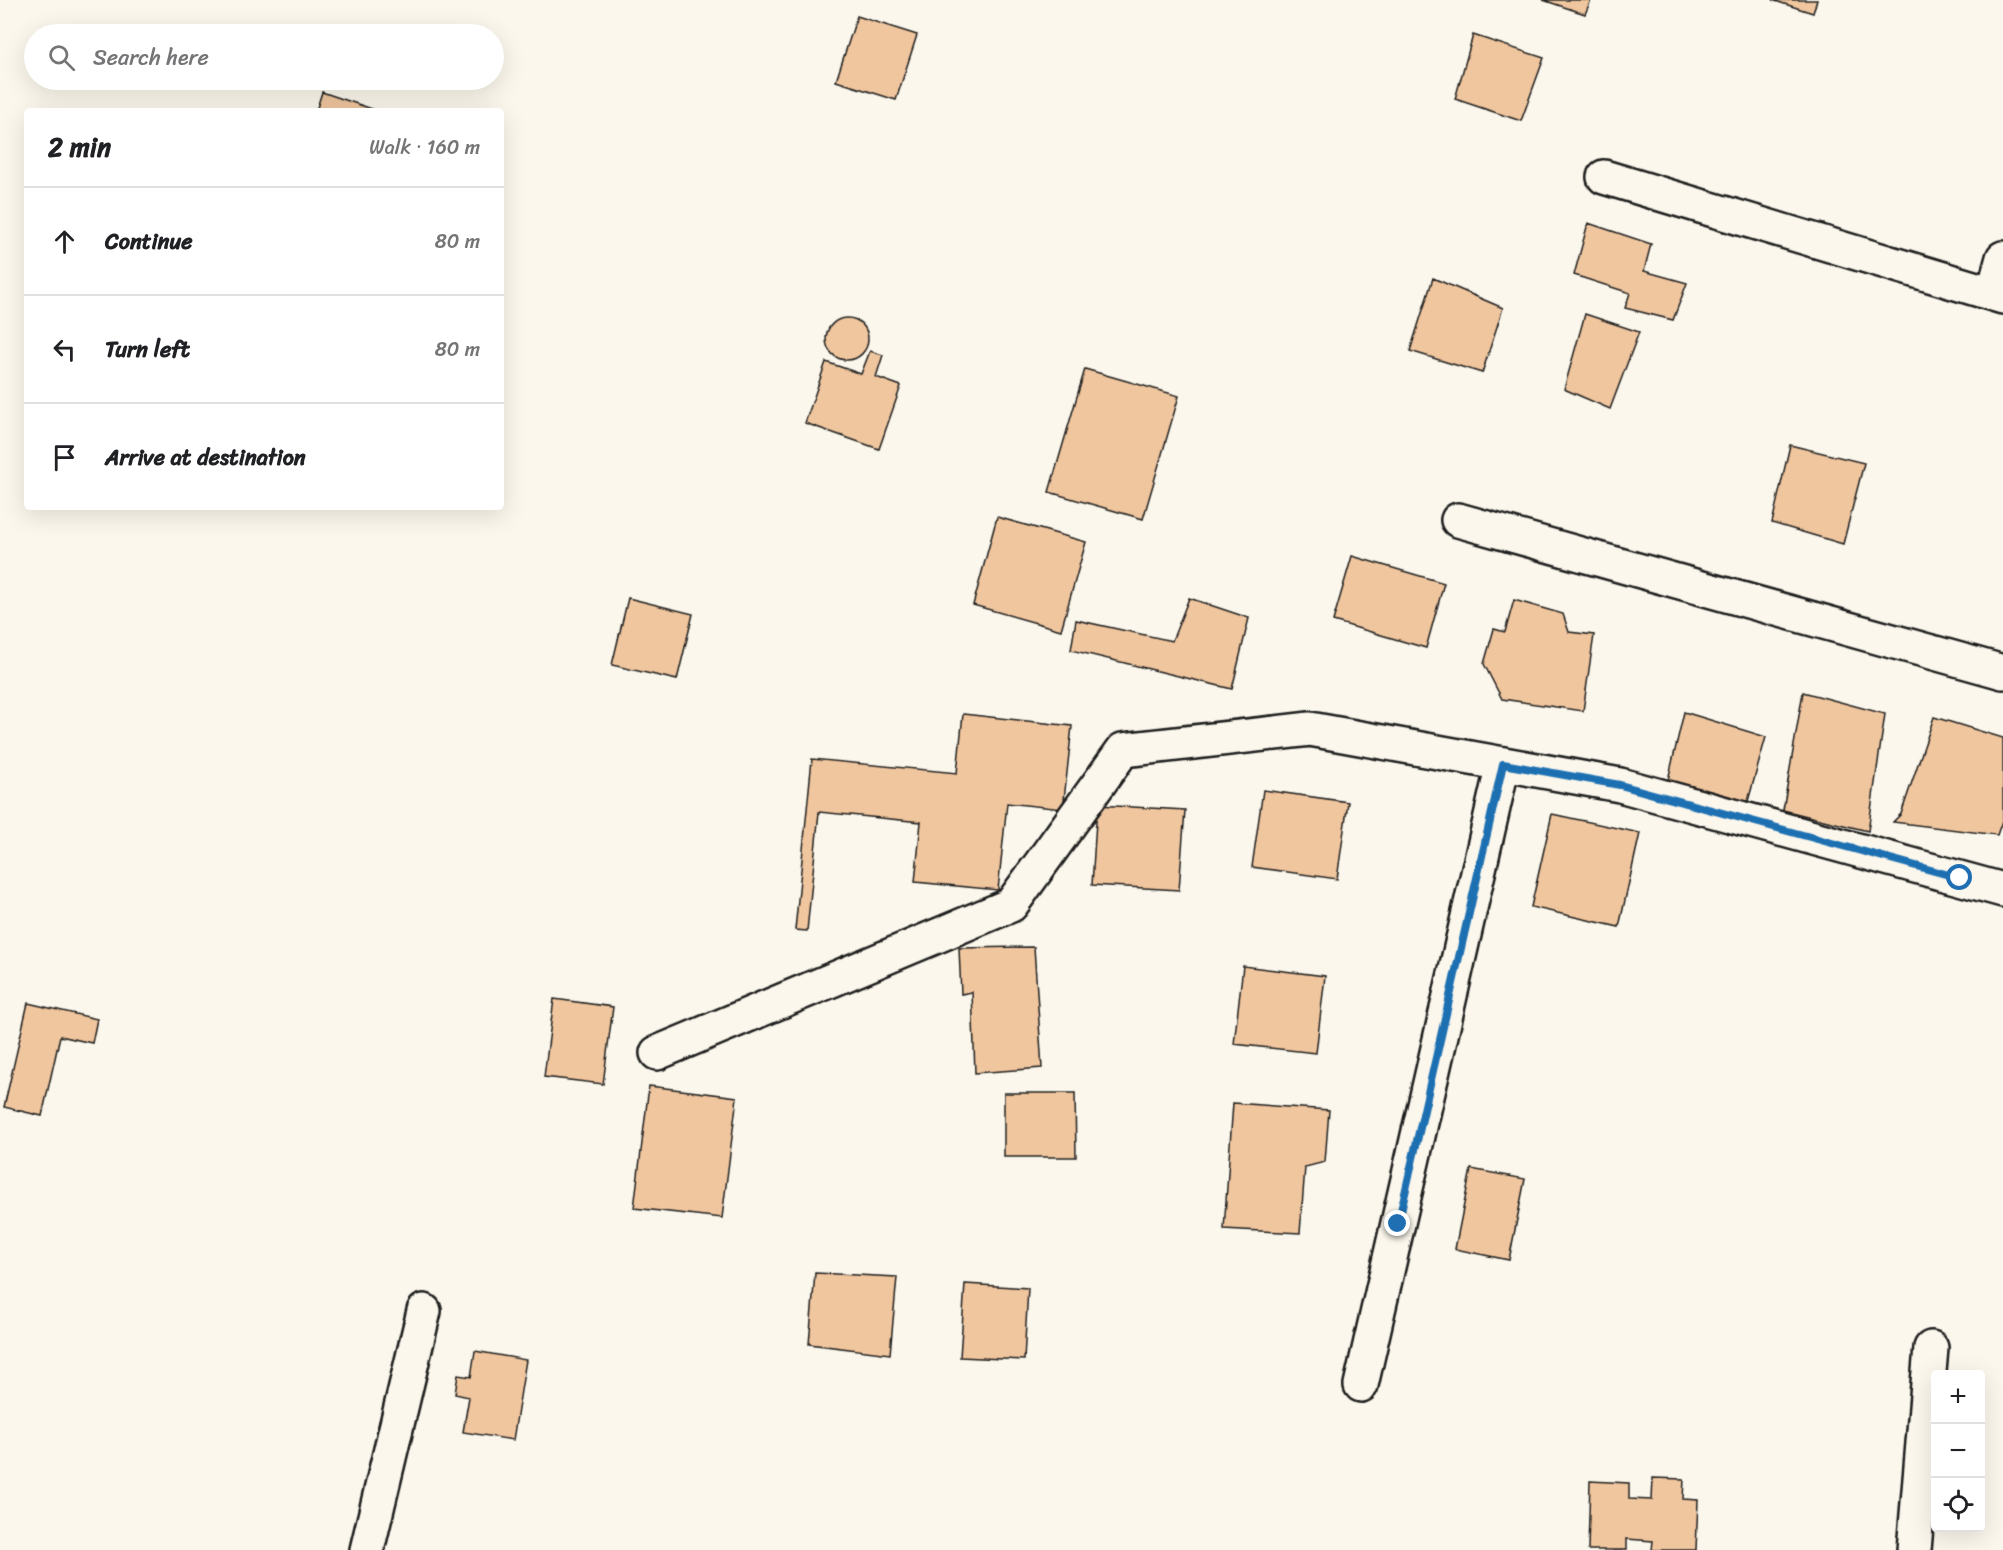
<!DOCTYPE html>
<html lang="en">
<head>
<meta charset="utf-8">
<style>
	:root { --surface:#fff; --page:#f2f2f2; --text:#202124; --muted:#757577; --line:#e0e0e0 }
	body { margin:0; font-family:Sriracha,sans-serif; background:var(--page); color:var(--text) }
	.controls { position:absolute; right:18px; bottom:18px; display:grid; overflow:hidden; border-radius:6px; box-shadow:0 6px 24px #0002 }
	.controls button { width:54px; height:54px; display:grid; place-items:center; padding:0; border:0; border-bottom:2px solid var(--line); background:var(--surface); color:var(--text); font:30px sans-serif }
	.stop { position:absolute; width:18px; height:18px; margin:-14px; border:4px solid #1f6fb2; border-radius:50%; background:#fff }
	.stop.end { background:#1f6fb2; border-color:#fff; box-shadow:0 2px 6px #0008 }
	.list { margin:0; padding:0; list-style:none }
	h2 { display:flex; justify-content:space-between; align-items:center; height:78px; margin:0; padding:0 24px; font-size:26px }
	h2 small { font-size:20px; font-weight:400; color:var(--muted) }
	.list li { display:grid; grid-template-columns:39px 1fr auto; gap:18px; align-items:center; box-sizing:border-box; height:108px; padding:0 24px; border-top:2px solid var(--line) }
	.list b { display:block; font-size:22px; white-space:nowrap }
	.list em { font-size:20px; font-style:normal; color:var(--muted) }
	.icon { flex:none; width:33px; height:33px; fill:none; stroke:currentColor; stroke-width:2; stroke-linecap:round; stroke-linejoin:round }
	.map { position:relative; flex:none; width:2003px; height:1550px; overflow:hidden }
	.search { position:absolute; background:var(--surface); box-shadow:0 6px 24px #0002; left:24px; top:24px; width:480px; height:66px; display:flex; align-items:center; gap:15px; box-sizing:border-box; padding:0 21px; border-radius:33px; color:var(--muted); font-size:22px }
	.panel { position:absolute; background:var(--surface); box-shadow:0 6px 24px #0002; left:24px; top:108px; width:480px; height:402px; border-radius:6px }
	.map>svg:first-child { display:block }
</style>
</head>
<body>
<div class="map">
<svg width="2003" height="1550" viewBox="0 0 2003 1550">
	<rect width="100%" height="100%" fill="#fbf7ec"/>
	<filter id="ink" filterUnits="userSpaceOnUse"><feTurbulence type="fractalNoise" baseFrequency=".0167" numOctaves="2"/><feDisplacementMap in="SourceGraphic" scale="12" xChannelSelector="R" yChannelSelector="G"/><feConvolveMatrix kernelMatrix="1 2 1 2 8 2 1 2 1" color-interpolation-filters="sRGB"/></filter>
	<g filter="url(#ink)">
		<path fill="#f0c69f" stroke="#1c1c1c" stroke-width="1.5" d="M1543,0h48l-6,14z
			M1772,0h45l-4,13z
			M857,16l60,19 -21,65 -60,-19z
			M1473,35l71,23 -23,63 -66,-22z
			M322,92l56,19h-62z
			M1588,223l63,21 -7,27 43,12 -14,37 -48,-12 5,-15 -56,-18z
			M1433,278l70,30 -21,65 -72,-22z
			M1585,314l54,18 -29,77 -46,-20z
			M826 339a21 21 0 1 1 42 0a21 21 0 1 1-42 0Z
			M870,351l13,4 -7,22 25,9 -22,63 -74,-26 21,-61 35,12z
			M1085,369l94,27 -36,123 -94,-27z
			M1790,445l74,18 -21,81 -71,-21z
			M997,517l89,25 -25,88 -88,-25z
			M1352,556l92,27 -18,65 -93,-27z
			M628,598l65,16 -16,66 -65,-15z
			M1189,598l60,20 -17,71 -161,-39 5,-30 96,21z
			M1514,600l49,14 6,18 25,3 -11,76 -81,-12 -18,-35 10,-35 11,3z
			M1803,692l82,22 -17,117 -85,-21z
			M1684,712l82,25 -23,82 -79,-22z
			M963,714l109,12 -9,83 -56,-6 -9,87 -83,-8 6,-60 -102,-10 -12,119 -12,-1 17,-171 145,14z
			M1934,717l69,21v80l-6,17 -104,-13 8,-8z
			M1263,790l85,12 -11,77 -85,-12z
			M1097,805l88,5 -6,80 -87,-5z
			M1552,814l88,19 -21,94 -88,-20z
			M1034,947l8,121 -67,5 -3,-81 -11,2 -2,-46z
			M1243,966l82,10 -9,77 -82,-9z
			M554,999l59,8 -10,77 -59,-7z
			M28,1003l69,16 -5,24 -32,-7 -18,80 -38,-9z
			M649,1086l88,11 -15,121 -88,-10z
			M1004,1093h71l1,64h-72z
			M1233,1103l96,7 -4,52 -20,5 -5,66 -76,-4z
			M1471,1169l54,10 -16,81 -54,-11z
			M815,1273l82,4 -7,77 -81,-10z
			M965,1284l63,4 -4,72 -64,-3z
			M475,1351l51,9 -13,80 -50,-8 6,-35 -14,-3 3,-19 13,2z
			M1653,1478l31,1 -1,20 15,1 -2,50h-44l1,-9 -26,-2v11h-39l2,-69 39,2v16l23,1z"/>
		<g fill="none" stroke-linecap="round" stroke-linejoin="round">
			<g stroke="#1c1c1c" stroke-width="38">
				<path id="minor" d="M1604,177l399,120
					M1993,294l10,-36
					M1458,520l545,152
					M657,1053l354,-148 112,-155 187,-21 310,56 383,105
					M1361,1385l142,-621
					M367,1550l57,-239
					M1914,1550l17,-202"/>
			</g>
			<use href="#minor" stroke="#fbf7ec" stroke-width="33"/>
		</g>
	</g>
	<g fill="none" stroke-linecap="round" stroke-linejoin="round" filter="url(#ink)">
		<path stroke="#1f6fb2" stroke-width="8" d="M1398,1224l105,-460 117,21 340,93"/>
	</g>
</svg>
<div class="controls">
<button>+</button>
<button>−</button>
<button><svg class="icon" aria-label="locate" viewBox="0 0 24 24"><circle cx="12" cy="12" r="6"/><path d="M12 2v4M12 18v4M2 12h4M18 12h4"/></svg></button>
</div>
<div class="stop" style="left:1960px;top:878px"></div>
<div class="stop end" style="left:1398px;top:1224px"></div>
<div class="search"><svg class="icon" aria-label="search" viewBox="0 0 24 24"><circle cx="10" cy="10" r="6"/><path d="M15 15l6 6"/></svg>Search here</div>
<section class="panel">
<h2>2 min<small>Walk · 160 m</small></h2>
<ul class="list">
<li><svg class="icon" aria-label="ahead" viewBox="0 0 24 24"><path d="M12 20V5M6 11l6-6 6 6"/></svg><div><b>Continue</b></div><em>80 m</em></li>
<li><svg class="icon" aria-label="left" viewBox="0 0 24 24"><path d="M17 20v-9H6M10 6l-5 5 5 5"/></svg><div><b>Turn left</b></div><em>80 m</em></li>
<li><svg class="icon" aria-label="arrive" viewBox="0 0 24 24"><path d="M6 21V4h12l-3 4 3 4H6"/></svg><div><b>Arrive at destination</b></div></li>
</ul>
</section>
</div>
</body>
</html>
